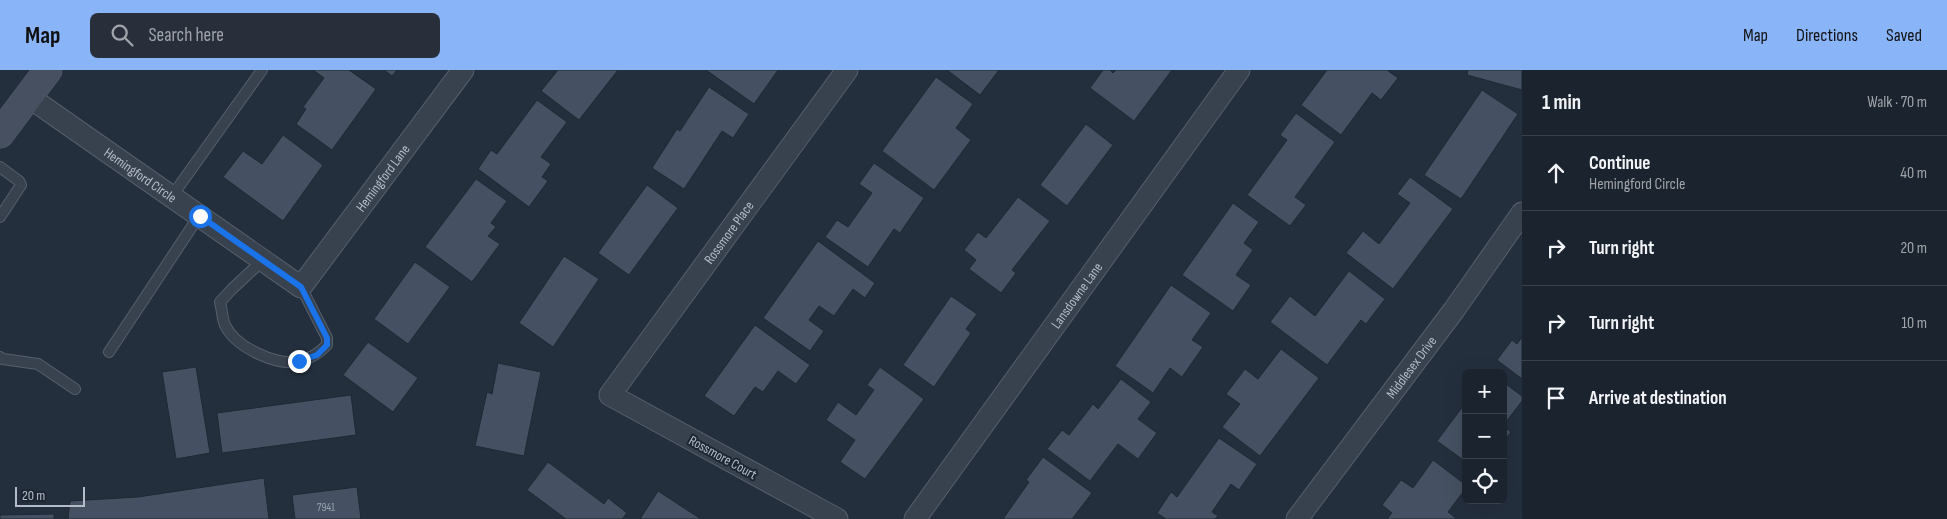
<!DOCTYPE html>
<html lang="en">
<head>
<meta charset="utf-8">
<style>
	:root { --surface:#1b232e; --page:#282f3a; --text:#f1f3f6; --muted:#a0a4aa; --line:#39404a; --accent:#8ab4f8 }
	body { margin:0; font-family:"Sofia Sans Condensed",sans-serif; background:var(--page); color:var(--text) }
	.controls { position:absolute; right:15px; bottom:15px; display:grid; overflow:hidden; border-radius:8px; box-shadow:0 5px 20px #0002 }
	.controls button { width:45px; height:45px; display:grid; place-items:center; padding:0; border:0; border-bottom:1px solid var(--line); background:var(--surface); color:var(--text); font:25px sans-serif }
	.scale { position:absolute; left:15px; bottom:12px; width:70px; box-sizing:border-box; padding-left:5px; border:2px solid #b4bcc9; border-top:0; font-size:14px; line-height:18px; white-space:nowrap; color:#b4bcc9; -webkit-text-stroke:4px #1d2633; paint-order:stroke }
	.stop { position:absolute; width:15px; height:15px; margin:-11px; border:4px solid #1a73e8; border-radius:50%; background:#fff }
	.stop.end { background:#1a73e8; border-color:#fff; box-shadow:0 1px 5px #0008 }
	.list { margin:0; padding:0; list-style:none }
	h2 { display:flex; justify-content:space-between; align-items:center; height:65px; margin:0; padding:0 20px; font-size:21px }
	h2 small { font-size:16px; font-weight:400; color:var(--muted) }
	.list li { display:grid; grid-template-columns:32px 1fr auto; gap:15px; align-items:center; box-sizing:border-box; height:75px; padding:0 20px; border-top:1px solid var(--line) }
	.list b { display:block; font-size:19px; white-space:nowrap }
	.list p { margin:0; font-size:16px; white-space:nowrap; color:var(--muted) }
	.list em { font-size:16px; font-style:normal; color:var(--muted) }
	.icon { flex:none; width:28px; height:28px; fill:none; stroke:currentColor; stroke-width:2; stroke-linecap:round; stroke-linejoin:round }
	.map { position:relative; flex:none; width:1522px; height:449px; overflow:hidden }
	header { display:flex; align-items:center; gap:30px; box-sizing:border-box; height:70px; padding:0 25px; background:var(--accent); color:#111 }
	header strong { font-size:24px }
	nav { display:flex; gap:28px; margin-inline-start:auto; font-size:18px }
	.search { width:350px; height:45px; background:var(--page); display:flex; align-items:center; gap:12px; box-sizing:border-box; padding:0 18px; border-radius:8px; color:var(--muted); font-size:19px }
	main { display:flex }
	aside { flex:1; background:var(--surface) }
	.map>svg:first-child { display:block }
</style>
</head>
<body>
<header>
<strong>Map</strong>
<div class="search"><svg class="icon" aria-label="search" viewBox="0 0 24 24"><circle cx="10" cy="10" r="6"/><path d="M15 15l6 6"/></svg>Search here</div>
<nav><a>Map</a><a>Directions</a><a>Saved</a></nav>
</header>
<main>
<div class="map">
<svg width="1522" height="449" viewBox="0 0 1522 449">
	<rect width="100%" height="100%" fill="#242f3e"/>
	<path fill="#455162" stroke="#1f2835" d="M313,0h36l27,19 -44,61 -36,-26 10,-15 -3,-2 21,-29z
		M384,0h13l-5,6z
		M558,0h60l-39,50 -38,-29z
		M706,0h72l-24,34z
		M947,0h52l-19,25z
		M1103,0h7l3,3 3,-3h56l-38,51 -44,-33z
		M1327,0h60l11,8 -17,22 -9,-7 -31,42 -40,-30z
		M1468,0h54v20l-55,-15z
		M936,7l37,27 -17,24 15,12 -37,50 -52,-39z
		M709,17l40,27 -16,24 -11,-7 -38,58 -32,-21 25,-39 3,2z
		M1482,20l36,24 -57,85 -37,-24z
		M537,30l30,22 -26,35 10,7 -9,13 6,4 -19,26 -51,-38 13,-19 6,4z
		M1296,43l39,29 -40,55 11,8 -16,21 -43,-31 40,-55 -7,-5z
		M1086,54l27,21 -46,61 -27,-21z
		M283,65l40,30 -40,56 -60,-44 20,-26 19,13z
		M874,93l50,35 -24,35 -6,-4 -26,38 -43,-30 12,-17 11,7 24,-34 -13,-9z
		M1410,107l43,32 -60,80 -47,-36 17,-22 16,13 31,-41 -13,-9z
		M476,109l31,22 -16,22 5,4 -8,9 12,8 -28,38 -47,-35z
		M647,115l31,23 -49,67 -31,-22z
		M1018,127l32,24 -38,49 4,3 -15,20 -32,-24 7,-9 -12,-10 14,-18 8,6z
		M1233,133l26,19 -15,21 9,7 -17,25 15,10 -18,26 -51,-36z
		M818,171l57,42 -10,15 -12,-9 -19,27 -15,-10 -10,14 15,11 -14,20 -47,-33z
		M564,186l35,23 -46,68 -34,-24z
		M415,192l35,25 -42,57 -34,-25z
		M1349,201l36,28 -19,25 -5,-4 -34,45 -57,-43 20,-26 25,20z
		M1171,215l40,28 -19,27 11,7 -21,30 -12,-9 -17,25 -38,-27z
		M951,226l26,18 -11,15 5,4 -37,54 -31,-22z
		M755,255l55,40 -14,19 -18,-13 -15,21 -8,-5 -21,29 -30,-20z
		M1522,267v42l-25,-19 15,-20 5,4z
		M368,272l50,36 -25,34 -50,-37z
		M1281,279l38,29 -59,78 -38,-29 18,-23 -14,-10 19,-25 13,10z
		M498,293l43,9 -17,84 -49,-10 12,-54 5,2z
		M196,297l14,86 -34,6 -14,-87z
		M880,297l44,32 -59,80 -25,-17 15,-22 -29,-20 12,-18 18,13 18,-25 -7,-5z
		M1121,309l30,23 -13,17 19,14 -19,26 -20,-15 -28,37 -43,-32 15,-19 7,5 24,-31 5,5z
		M1503,312l19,14v5l-19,25 8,6 -8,10z
		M351,325l5,40 -134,18 -5,-40z
		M1466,332v60l-29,-21z
		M1219,368l38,26 -18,26 -8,-6 -19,28 6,4 -3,3h-49l-9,-6 14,-21 6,5z
		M1043,387l49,36 -20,26h-69l26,-37 -3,-2z
		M1433,390l33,25v3l-18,24 9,7h-70l5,-6 -10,-8 19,-25 12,8z
		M548,392l56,42 4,-6 19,15 -5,6h-56l-39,-29z
		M264,408l5,41h-201l2,-18 68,-4z
		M357,417l4,32h-66l-3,-24z
		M658,421l43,28h-61z
		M54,444v5h-54v-4z"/>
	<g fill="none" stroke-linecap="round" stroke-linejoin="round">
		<g stroke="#565f6c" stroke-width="12">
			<path id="lane" d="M0,97l19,14 2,4 -21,32
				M172,126l90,-126
				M263,190l-31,29 -12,13c2,7 2,16 5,23 10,22 52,42 76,36 11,-3 18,-8 26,-16v-7l-26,-51
				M109,282l90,-136
				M0,287l3,2 35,5 37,25"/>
		</g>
		<g stroke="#565f6c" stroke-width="23">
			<g id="street">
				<path id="s1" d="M29,27l272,190 162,-217"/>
				<path id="s2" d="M837,449l-227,-124 237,-325"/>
				<path id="s3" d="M915,449l324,-449"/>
				<path id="s4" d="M1297,449l157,-209 68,-97"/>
			</g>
		</g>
		<g stroke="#565f6c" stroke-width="29">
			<path id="secondary" d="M0,64l48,-64"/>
		</g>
		<use href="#lane" stroke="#38414e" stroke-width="10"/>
		<use href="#street" stroke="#38414e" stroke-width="21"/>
		<use href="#secondary" stroke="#465061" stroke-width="28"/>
	</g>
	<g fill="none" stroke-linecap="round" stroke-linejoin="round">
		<path stroke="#1a73e8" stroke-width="6" d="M200,146l101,71 26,51v7l-10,10 -18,6"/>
	</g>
	<g text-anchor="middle" stroke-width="4" stroke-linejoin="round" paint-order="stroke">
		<g font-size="11" fill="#98a1af">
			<text x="326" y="441">7941</text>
		</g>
		<g font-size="14" fill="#b4bcc9" stroke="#1d2633">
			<text dy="5" stroke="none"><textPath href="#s1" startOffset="136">Hemingford Circle</textPath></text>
			<text dy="5" stroke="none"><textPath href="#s1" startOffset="468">Hemingford Lane</textPath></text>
			<text dy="5" stroke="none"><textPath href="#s2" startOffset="460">Rossmore Place</textPath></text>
			<text dy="5" stroke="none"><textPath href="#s3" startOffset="276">Lansdowne Lane</textPath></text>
			<text dy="5" stroke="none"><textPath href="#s4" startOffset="190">Middlesex Drive</textPath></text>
			<text transform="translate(723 387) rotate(29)" y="5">Rossmore Court</text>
		</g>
	</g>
</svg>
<div class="controls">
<button>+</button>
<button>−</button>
<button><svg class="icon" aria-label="locate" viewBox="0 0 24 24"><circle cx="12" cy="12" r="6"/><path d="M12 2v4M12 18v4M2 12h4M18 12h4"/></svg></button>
</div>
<div class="scale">20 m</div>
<div class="stop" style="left:200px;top:146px"></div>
<div class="stop end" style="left:299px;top:291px"></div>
</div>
<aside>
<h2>1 min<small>Walk · 70 m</small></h2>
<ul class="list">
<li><svg class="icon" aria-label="ahead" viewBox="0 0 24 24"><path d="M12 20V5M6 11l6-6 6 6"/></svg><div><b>Continue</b><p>Hemingford Circle</p></div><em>40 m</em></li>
<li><svg class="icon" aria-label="right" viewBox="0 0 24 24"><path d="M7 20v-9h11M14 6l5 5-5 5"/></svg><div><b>Turn right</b></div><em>20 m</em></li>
<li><svg class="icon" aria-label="right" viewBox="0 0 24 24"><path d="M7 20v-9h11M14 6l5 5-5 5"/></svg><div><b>Turn right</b></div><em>10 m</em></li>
<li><svg class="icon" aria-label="arrive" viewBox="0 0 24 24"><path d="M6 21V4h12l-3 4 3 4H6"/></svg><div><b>Arrive at destination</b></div></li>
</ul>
</aside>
</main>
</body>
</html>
